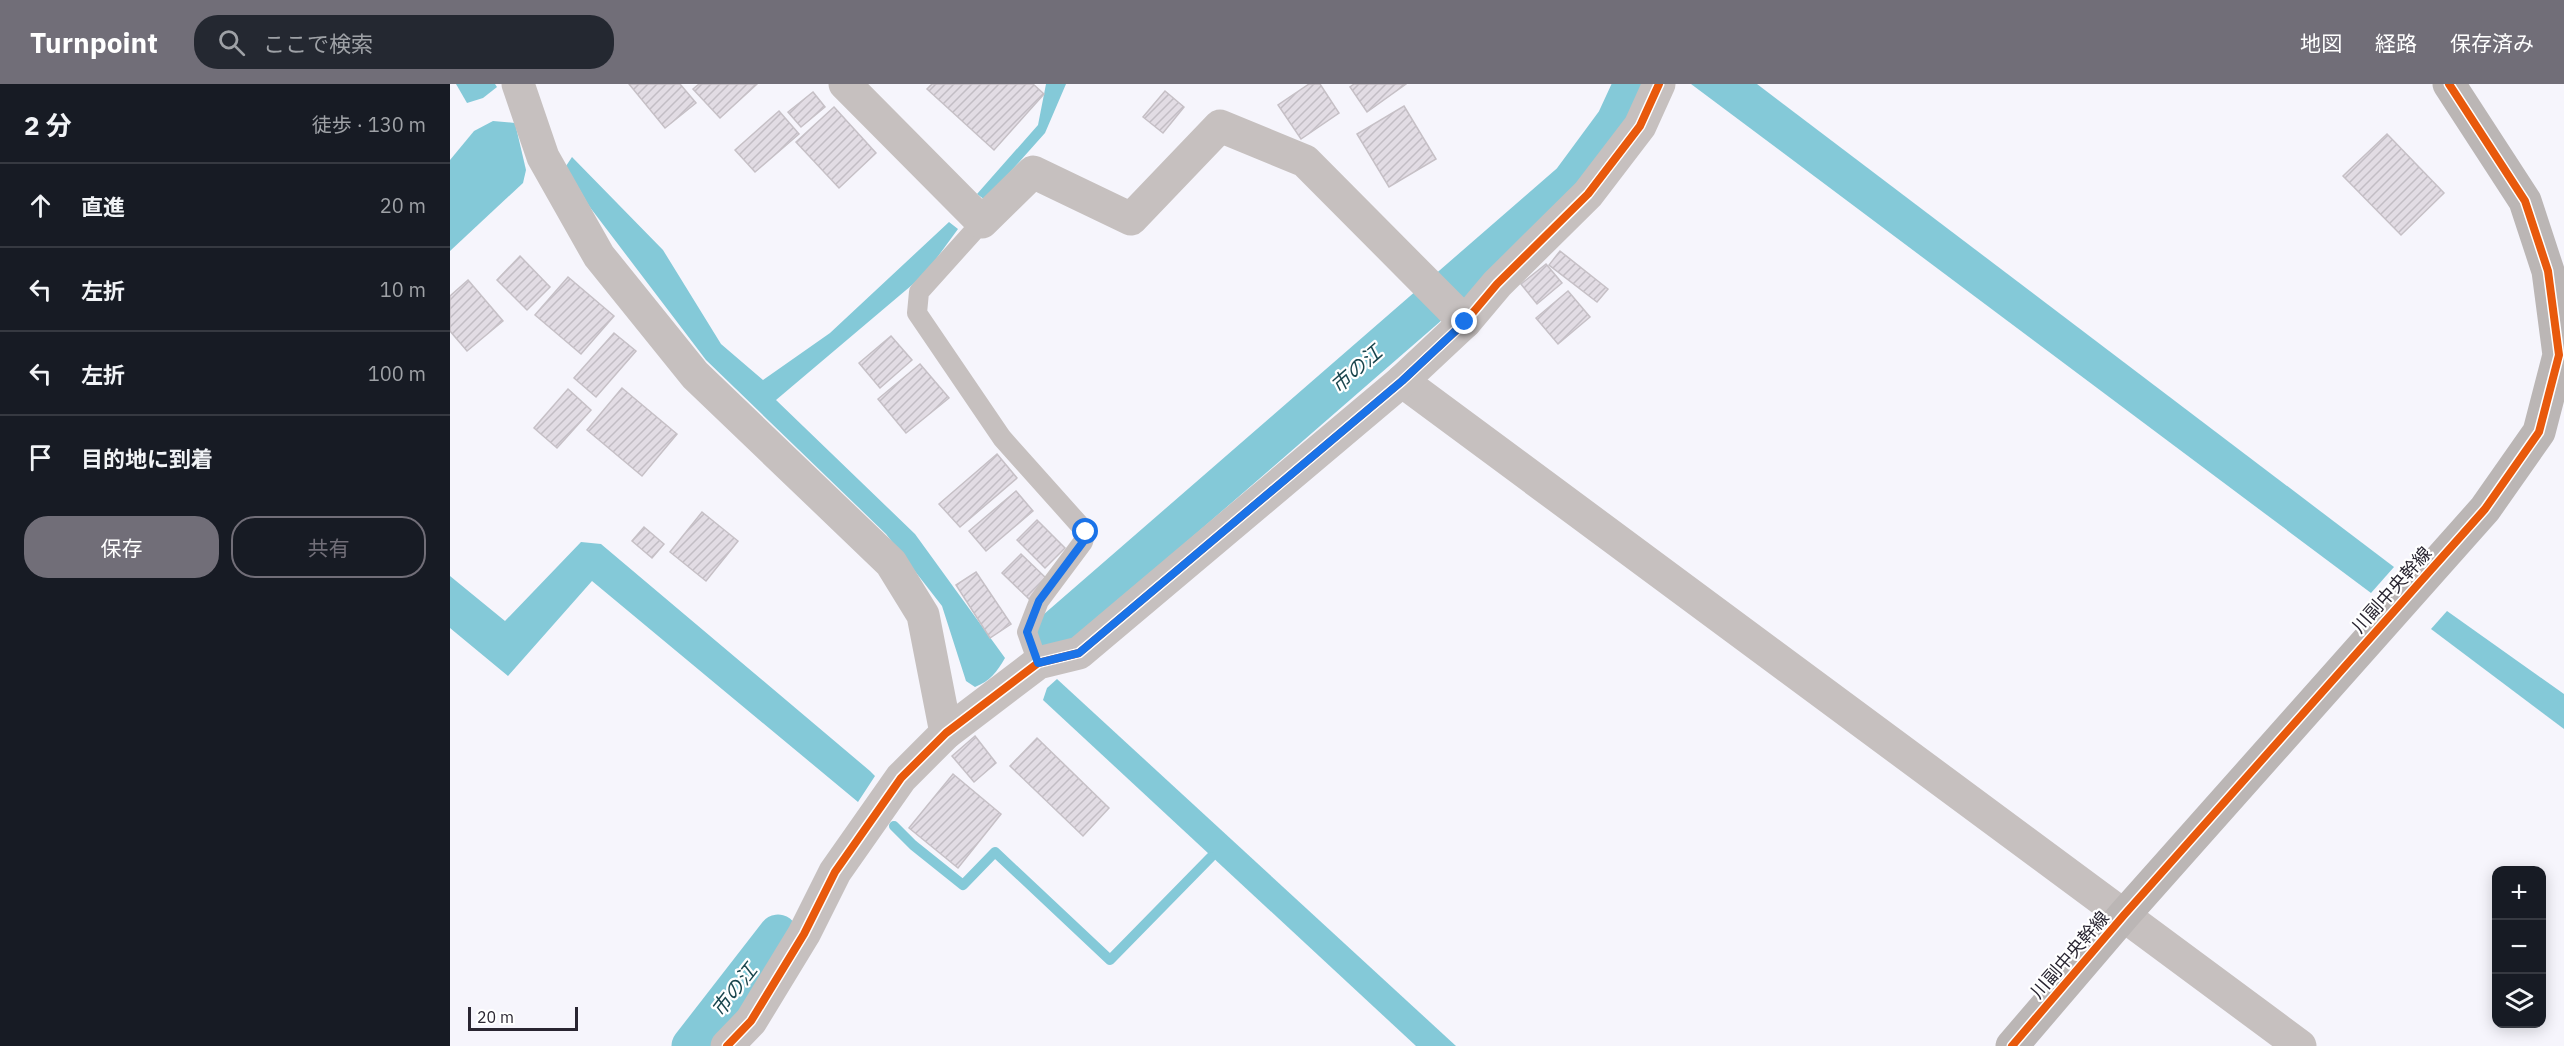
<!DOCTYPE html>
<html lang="ja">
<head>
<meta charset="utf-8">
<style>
	body { margin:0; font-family:"IBM Plex Sans","Noto Sans JP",sans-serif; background:#242831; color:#f1f3f6 }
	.controls { position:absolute; right:18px; bottom:18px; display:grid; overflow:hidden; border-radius:12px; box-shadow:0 3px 15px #0003 }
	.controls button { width:54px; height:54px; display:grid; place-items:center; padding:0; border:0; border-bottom:2px solid #363941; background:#171b24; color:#f1f3f6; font:30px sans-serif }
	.scale { position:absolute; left:18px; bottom:15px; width:110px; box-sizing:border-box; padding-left:6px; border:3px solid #292531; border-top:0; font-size:16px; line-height:21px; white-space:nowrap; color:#292531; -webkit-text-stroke:4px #fff; paint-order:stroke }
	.stop { position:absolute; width:18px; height:18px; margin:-14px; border:4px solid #1a73e8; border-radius:50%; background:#fff }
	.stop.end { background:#1a73e8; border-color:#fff; box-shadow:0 2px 6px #0008 }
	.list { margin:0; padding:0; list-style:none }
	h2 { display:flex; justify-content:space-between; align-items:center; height:78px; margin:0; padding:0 24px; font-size:26px }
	h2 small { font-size:20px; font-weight:400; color:#9ea1a6 }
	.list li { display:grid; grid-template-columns:39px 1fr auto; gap:18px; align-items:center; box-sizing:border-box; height:84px; padding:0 24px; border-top:2px solid #363941 }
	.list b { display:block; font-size:22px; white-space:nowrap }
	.list em { font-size:20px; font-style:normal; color:#9ea1a6 }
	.actions { display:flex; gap:12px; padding:18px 24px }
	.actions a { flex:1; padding:14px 0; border:2px solid #716e78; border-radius:24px; text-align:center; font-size:21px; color:#716e78 }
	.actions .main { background:#716e78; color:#fff }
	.icon { flex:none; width:33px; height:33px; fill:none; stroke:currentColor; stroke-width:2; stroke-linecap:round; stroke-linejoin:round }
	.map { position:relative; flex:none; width:2114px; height:962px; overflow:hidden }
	header { display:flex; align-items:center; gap:36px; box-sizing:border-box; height:84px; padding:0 30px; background:#716e78; color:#fff }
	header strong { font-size:28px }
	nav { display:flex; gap:33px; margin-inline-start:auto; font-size:21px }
	.search { width:420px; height:54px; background:#242831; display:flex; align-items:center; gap:15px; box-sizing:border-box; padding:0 21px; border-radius:24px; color:#9ea1a6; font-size:22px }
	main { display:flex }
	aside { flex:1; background:#171b24 }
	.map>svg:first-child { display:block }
	.water { fill:#84c9d8 }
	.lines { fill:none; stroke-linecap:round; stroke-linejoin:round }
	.stream { stroke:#84c9d8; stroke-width:10 }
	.canal { stroke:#84c9d8; stroke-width:39 }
	.building { fill:url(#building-hatch); stroke:#c6c0c6; stroke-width:1.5 }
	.lane { stroke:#c6c0bf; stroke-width:20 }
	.street { stroke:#c6c0bf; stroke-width:33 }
	.secondary { stroke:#bbb6b5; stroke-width:33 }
	.cycleway-casing { stroke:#fff; stroke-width:11 }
	.cycleway { stroke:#e8590c; stroke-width:8 }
	.route { stroke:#1a73e8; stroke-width:8 }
	.labels { text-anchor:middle; stroke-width:4.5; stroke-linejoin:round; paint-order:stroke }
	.street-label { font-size:18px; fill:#292531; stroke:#fff }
	.water-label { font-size:20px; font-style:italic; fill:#19454d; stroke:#fff }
</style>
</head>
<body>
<header>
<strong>Turnpoint</strong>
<div class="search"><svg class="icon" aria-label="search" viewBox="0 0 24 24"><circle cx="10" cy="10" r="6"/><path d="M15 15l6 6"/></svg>ここで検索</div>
<nav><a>地図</a><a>経路</a><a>保存済み</a></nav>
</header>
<main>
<aside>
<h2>2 分<small>徒歩 · 130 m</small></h2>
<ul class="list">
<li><svg class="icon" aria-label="ahead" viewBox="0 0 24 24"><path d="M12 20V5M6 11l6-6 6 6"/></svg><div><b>直進</b></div><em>20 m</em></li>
<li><svg class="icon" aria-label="left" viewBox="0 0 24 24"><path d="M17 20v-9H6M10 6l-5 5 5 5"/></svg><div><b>左折</b></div><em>10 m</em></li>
<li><svg class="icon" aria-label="left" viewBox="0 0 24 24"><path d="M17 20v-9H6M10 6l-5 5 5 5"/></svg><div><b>左折</b></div><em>100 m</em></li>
<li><svg class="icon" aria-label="arrive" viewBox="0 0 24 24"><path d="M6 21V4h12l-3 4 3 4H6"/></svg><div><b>目的地に到着</b></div></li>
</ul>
<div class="actions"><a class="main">保存</a><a>共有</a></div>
</aside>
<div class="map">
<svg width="2114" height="962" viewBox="0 0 2114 962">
	<defs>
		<pattern id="building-hatch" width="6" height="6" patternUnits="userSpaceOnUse" patternTransform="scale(1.5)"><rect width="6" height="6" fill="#e2dce4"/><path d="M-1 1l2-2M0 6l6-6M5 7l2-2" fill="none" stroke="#c2bdc4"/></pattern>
	</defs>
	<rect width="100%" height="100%" fill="#f6f5fc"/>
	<!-- water -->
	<g class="water">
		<polygon points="6,0 45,0 47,3 33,14 17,19"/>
		<polygon points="596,0 616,0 595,49 535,116 527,110 588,41"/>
		<polygon points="1241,0 1307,0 1944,483 1921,509"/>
		<polygon points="43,37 65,39 76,86 73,99 0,167 0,76 24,47"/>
		<path d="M122,73L213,166L271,260L313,296L380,249L499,138L508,145L475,190L326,316L465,450L555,574C547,588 540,597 525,603L516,597L492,522L436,450L256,276L139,122L116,82Z"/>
		<polygon points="131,458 151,460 420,687 425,692 408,718 142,497 58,592 0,544 0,492 55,537"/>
		<polygon points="1997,527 2114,610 2114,645 1981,545"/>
		<polygon points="607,595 1006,962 966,962 593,616 597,604"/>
	</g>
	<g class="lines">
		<!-- stream -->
		<polyline class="stream" points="444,742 463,761 513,801 545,768 660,876 761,773"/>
		<!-- canal -->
		<g class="canal">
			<polyline points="602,549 1121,98 1166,37 1183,0"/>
			<polyline points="241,962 328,850"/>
		</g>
	</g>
	<!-- building -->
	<g class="building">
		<polygon points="179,0 230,0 246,19 215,44"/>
		<polygon points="249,0 307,0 270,34 243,5"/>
		<polygon points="482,0 583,0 594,10 544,66 477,5"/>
		<polygon points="859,0 870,0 889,29 851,55 828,21"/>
		<polygon points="904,0 956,0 917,28 900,3"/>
		<polygon points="715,7 734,23 713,49 693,33"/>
		<polygon points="363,8 375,23 351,43 338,28"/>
		<polygon points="954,22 986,75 939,103 907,50"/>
		<polygon points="384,23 426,69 389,104 346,58"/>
		<polygon points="329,27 349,50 305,88 285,66"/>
		<polygon points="1937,50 1994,109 1951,151 1893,92"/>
		<polygon points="1110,167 1158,205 1147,218 1099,181"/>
		<polygon points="70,172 100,203 77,226 47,196"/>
		<polygon points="1096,180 1112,199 1087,220 1071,200"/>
		<polygon points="118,193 164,232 131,270 85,231"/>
		<polygon points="18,196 53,237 17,267 0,247 0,212"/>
		<polygon points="1118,207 1140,233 1108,260 1086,234"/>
		<polygon points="164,249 186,267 146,313 124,294"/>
		<polygon points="441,252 462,276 430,304 409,279"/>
		<polygon points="470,280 499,314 456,349 428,315"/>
		<polygon points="172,304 227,350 192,392 137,346"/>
		<polygon points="118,305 141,326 107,364 84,344"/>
		<polygon points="547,370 567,394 510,443 489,420"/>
		<polygon points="566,407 583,427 536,467 519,447"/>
		<polygon points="252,428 288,457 256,497 220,468"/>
		<polygon points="587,436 615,464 595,484 567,456"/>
		<polygon points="194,443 214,460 202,474 182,457"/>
		<polygon points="571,470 598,496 579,515 552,489"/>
		<polygon points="526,488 561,540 540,554 506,501"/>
		<polygon points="525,652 546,679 524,698 502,672"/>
		<polygon points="587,654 659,724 633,752 560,682"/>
		<polygon points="503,690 551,730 508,784 459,744"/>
	</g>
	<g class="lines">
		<!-- lane -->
		<polyline class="lane" points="532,138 469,208 467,229 552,354 636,448 633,458 589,517 577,548 588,579"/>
		<!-- street -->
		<g class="street">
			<polyline points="68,0 93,73 149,172 245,291 441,479 473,531 496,649"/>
			<polyline points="395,0 532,138 583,88 681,135 770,42 855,77 1015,238"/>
			<polyline points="952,297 1850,962"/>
			<polyline points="277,962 301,937 354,850 385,788 451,694 496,649 588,579 629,569 952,297 1015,238 1047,200 1138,110 1190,42 1209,0"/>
		</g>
		<!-- secondary -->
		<polyline class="secondary" points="1562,962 1674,831 2035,425 2089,348 2109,271 2098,187 2075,117 1999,0"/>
		<defs>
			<g id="cycleway">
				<polyline points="277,962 301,937 354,850 385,788 451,694 496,649 588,579 629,569 952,297 1015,238 1047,200 1138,110 1190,42 1209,0"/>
				<polyline points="1562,962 1674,831 2035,425 2089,348 2109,271 2098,187 2075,117 1999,0"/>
			</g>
		</defs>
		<!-- cycleway casing -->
		<use href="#cycleway" class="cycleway-casing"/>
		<!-- cycleway -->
		<use href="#cycleway" class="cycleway"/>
	</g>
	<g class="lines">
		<!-- route -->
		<polyline class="route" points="636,448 633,458 589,517 577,548 588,579 629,569 952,297 1015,238"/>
	</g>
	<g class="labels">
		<!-- street labels -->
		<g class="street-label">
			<text transform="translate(1942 506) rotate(-48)" y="6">川副中央幹線</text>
			<text transform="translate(1620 871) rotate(-49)" y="6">川副中央幹線</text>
		</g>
		<!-- water labels -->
		<g class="water-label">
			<text transform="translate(906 285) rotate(-41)" y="7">市の江</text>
			<text transform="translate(284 906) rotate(-52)" y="7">市の江</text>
		</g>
	</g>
</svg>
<div class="controls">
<button>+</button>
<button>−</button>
<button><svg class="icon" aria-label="layers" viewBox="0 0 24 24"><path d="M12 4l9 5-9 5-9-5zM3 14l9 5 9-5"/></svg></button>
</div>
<div class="scale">20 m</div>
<div class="stop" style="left:636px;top:448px"></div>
<div class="stop end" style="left:1015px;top:238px"></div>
</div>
</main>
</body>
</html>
